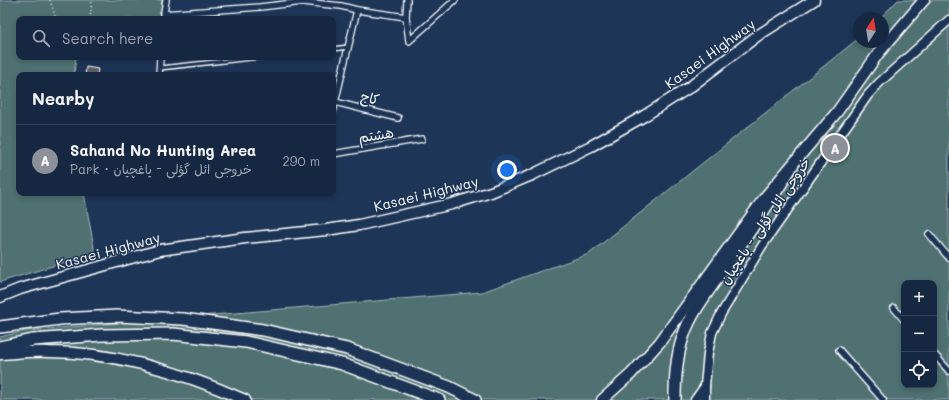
<!DOCTYPE html>
<html lang="en">
<head>
<meta charset="utf-8">
<style>
	body { margin:0; font-family:Mali,"Playpen Sans Arabic",sans-serif; background:#23344c; color:#f1f3f6 }
	.controls { position:absolute; right:12px; bottom:12px; display:grid; overflow:hidden; border-radius:8px; box-shadow:0 2px 6px #0003 }
	.controls button { width:36px; height:36px; display:grid; place-items:center; padding:0; border:0; border-bottom:1px solid #35445a; background:#162841; color:#f1f3f6; font:20px sans-serif }
	.compass { position:absolute; left:853px; top:12px; width:36px; height:36px; border-radius:50%; background:#162841; box-shadow:0 2px 6px #0003; rotate:12deg }
	.you { position:absolute; left:507px; top:170px; width:14px; height:14px; margin:-10px; border:3px solid #fff; border-radius:50%; background:#1a73e8; box-shadow:0 0 0 6px #1a73e833 }
	.badge { display:grid; place-items:center; width:26px; height:26px; border-radius:50%; background:#8c9099; color:#fff; font-size:13px; font-weight:700 }
	.pin { position:absolute; translate:-50% -50%; border:2px solid #fff; box-shadow:0 1px 4px #0006 }
	.list { margin:0; padding:0; list-style:none }
	h2 { display:flex; justify-content:space-between; align-items:center; height:52px; margin:0; padding:0 16px; font-size:17px }
	h2 small { font-size:13px; font-weight:400; color:#9ea6b1 }
	.list li { display:grid; grid-template-columns:26px 1fr auto; gap:12px; align-items:center; box-sizing:border-box; height:72px; padding:0 16px; border-top:1px solid #35445a }
	.list b { display:block; font-size:15px; white-space:nowrap }
	.list p { margin:0; font-size:13px; white-space:nowrap; color:#9ea6b1 }
	.list em { font-size:13px; font-style:normal; color:#9ea6b1 }
	.icon { flex:none; width:22px; height:22px; fill:none; stroke:currentColor; stroke-width:2; stroke-linecap:round; stroke-linejoin:round }
	.map { position:relative; flex:none; width:949px; height:400px; overflow:hidden }
	.search { position:absolute; background:#162841; box-shadow:0 2px 6px #0003; left:16px; top:16px; width:320px; height:44px; display:flex; align-items:center; gap:10px; box-sizing:border-box; padding:0 14px; border-radius:8px; color:#9ea6b1; font-size:15px }
	.panel { position:absolute; background:#162841; box-shadow:0 2px 6px #0003; left:16px; top:72px; width:320px; height:124px; border-radius:8px }
	.map>svg:first-child { display:block }
	.green { fill:#4f7171; stroke:#a7b8b8; fill-rule:evenodd }
	.building { fill:#5c6066; stroke:#fff; filter:url(#shadow) }
	.lines { fill:none; stroke-linecap:round; stroke-linejoin:round }
	.service-casing { stroke:#fff; stroke-width:6 }
	.minor-casing { stroke:#fff; stroke-width:8 }
	.secondary-casing { stroke:#fff; stroke-width:11 }
	.trunk-casing { stroke:#fff; stroke-width:13 }
	.motorway-casing { stroke:#fff; stroke-width:14 }
	.path { stroke:#fff; stroke-width:1.5; stroke-dasharray:1 3; stroke-linecap:butt }
	.service { stroke:#1d3557; stroke-width:3 }
	.minor { stroke:#1d3557; stroke-width:5.5 }
	.secondary { stroke:#1d3557; stroke-width:8 }
	.trunk { stroke:#1d3557; stroke-width:10 }
	.motorway { stroke:#1d3557; stroke-width:11 }
	.labels { text-anchor:middle; stroke-width:3; stroke-linejoin:round; paint-order:stroke }
	.street-label { font-size:14px; fill:#fff; stroke:#1d3557 }
</style>
</head>
<body>
<div class="map">
<svg width="949" height="400" viewBox="0 0 949 400">
	<defs>
		<filter id="shadow"><feDropShadow dx="1.5" dy="2.5" stdDeviation="2" flood-color="#0009"/></filter>
	</defs>
	<rect width="100%" height="100%" fill="#1d3557"/>
	<filter id="ink" filterUnits="userSpaceOnUse"><feTurbulence type="fractalNoise" baseFrequency=".025" numOctaves="2"/><feDisplacementMap in="SourceGraphic" scale="8" xChannelSelector="R" yChannelSelector="G"/><feConvolveMatrix kernelMatrix="1 2 1 2 8 2 1 2 1" color-interpolation-filters="sRGB"/></filter>
	<g filter="url(#ink)">
		<!-- green -->
		<g class="green">
			<polygon points="0,0 162,0 160,19 19,19 19,57 76,57 74,75 19,75 19,193 84,193 95,253 0,282"/>
			<path d="M898,0H949V400H0V337L25,331L482,292L589,254L859,38V42H883V18H880ZM904,283H934V385H904Z"/>
		</g>
		<!-- building -->
		<polygon class="building" points="86,67 98,69 97,75 85,75"/>
		<g class="lines">
			<defs>
				<g id="service">
					<polyline points="333,49 348,47"/>
					<polyline points="160,68 261,57"/>
				</g>
				<g id="minor">
					<polyline points="163,14 260,7 303,2 341,6 357,10"/>
					<polyline points="406,17 409,41 455,0"/>
					<polyline points="163,19 166,0"/>
					<polyline points="159,75 160,57"/>
					<polyline points="335,102 398,118"/>
					<polyline points="333,111 357,10 406,17 407,0"/>
					<polyline points="333,154 422,139"/>
					<polyline points="929,234 949,258"/>
					<polyline points="894,308 904,320"/>
					<polyline points="839,350 883,400"/>
					<polyline points="934,354 949,371"/>
				</g>
				<g id="secondary">
					<polyline points="695,400 705,386"/>
					<polyline points="705,400 705,386 708,353 712,333 721,314 762,246 868,95 879,83 949,20"/>
				</g>
				<g id="trunk">
					<polyline points="0,297 20,289 160,250 245,238 326,230 359,225 452,204 491,192 532,175 591,146 644,116 690,87 757,36 814,0"/>
					<path d="M0,354C16,353 33,351 49,352C117,352 184,373 245,400"/>
					<polyline points="602,400 631,374 660,342 765,197 837,112 878,54 924,0"/>
				</g>
				<g id="motorway">
					<polyline points="0,327 60,319 117,316 183,319 263,330 347,349 449,387 475,400"/>
					<polyline points="0,347 33,340 102,335 173,334 246,342 342,364 439,400"/>
					<path d="M675,400C675,378 676,358 683,337C691,312 710,289 725,267C748,234 771,201 792,166"/>
				</g>
			</defs>
			<!-- service casing -->
			<use href="#service" class="service-casing"/>
			<!-- minor casing -->
			<use href="#minor" class="minor-casing"/>
			<!-- secondary casing -->
			<use href="#secondary" class="secondary-casing"/>
			<!-- trunk casing -->
			<use href="#trunk" class="trunk-casing"/>
			<!-- motorway casing -->
			<use href="#motorway" class="motorway-casing"/>
			<!-- path -->
			<g class="path">
				<polyline points="50,0 56,19"/>
				<polyline points="90,19 92,0"/>
			</g>
			<!-- service -->
			<use href="#service" class="service"/>
			<!-- minor -->
			<use href="#minor" class="minor"/>
			<!-- secondary -->
			<use href="#secondary" class="secondary"/>
			<!-- trunk -->
			<use href="#trunk" class="trunk"/>
			<!-- motorway -->
			<use href="#motorway" class="motorway"/>
		</g>
	</g>
	<g class="labels">
		<!-- street labels -->
		<g class="street-label">
			<text transform="translate(710 54) rotate(-36)" y="5">Kasaei Highway</text>
			<text transform="translate(370 98) rotate(14)" y="5">کاج</text>
			<text transform="translate(376 135) rotate(-9)" y="5">هشتم</text>
			<text transform="translate(426 194) rotate(-14)" y="5">Kasaei Highway</text>
			<text transform="translate(765 221) rotate(-56)" y="5">خروجی ائل گؤلی - یاغچیان</text>
			<text transform="translate(108 251) rotate(-15)" y="5">Kasaei Highway</text>
		</g>
	</g>
</svg>
<div class="controls">
<button>+</button>
<button>−</button>
<button><svg class="icon" aria-label="locate" viewBox="0 0 24 24"><circle cx="12" cy="12" r="6"/><path d="M12 2v4M12 18v4M2 12h4M18 12h4"/></svg></button>
</div>
<svg class="compass" viewBox="-18 -18 36 36"><path d="M0-13l5 13h-10z" fill="#e53935"/><path d="M0 13l5-13h-10z" fill="#9ea6b1"/></svg>
<div class="you"></div>
<div class="pin badge" style="left:835px;top:148px">A</div>
<div class="search"><svg class="icon" aria-label="search" viewBox="0 0 24 24"><circle cx="10" cy="10" r="6"/><path d="M15 15l6 6"/></svg>Search here</div>
<section class="panel">
<h2>Nearby<small></small></h2>
<ul class="list">
<li><span class="badge">A</span><div><b>Sahand No Hunting Area</b><p>Park · خروجی ائل گؤلی - یاغچیان</p></div><em>290 m</em></li>
</ul>
</section>
</div>
</body>
</html>
